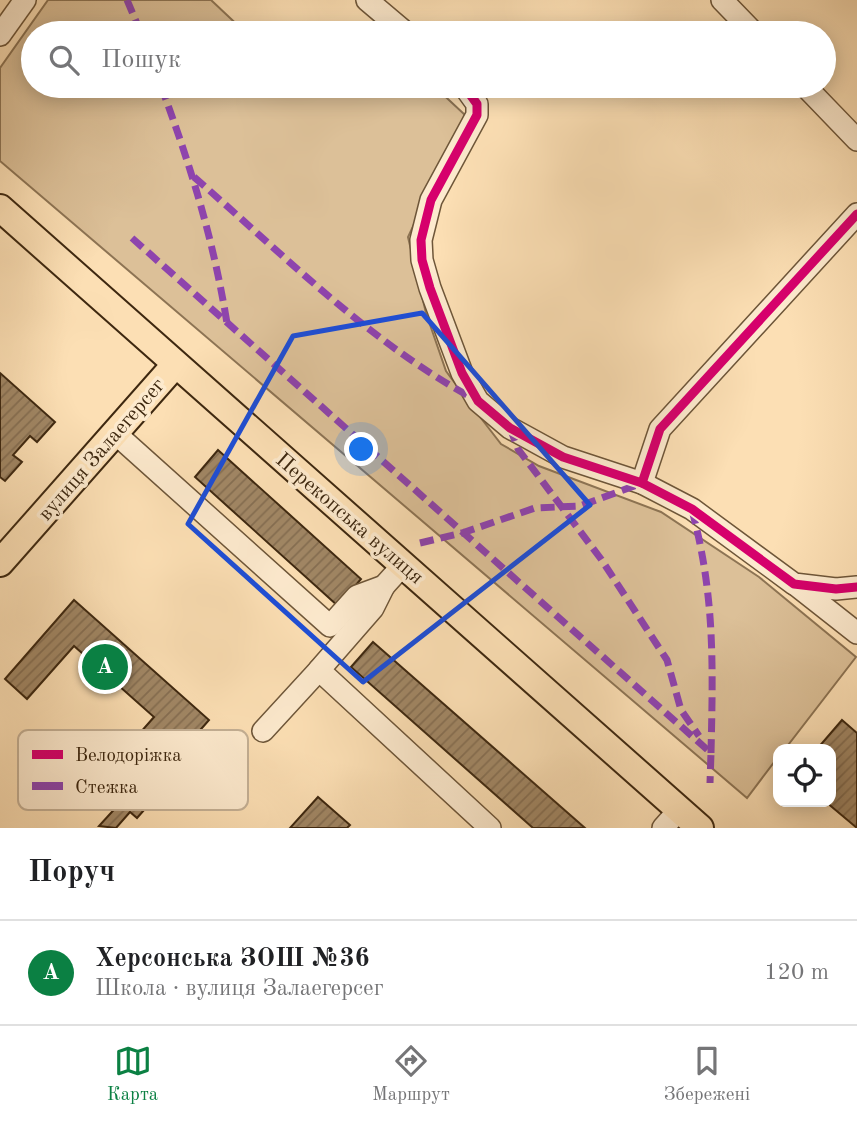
<!DOCTYPE html>
<html lang="uk">
<head>
<meta charset="utf-8">
<style>
	body { margin:0; font-family:"Old Standard TT",serif; background:#f6f6f6; color:#202124 }
	.controls { position:absolute; right:21px; bottom:21px; display:grid; overflow:hidden; border-radius:14px; box-shadow:0 4px 18px #0003 }
	.controls button { width:63px; height:63px; display:grid; place-items:center; padding:0; border:0; border-bottom:2px solid #e0e0e0; background:#fff; color:#202124; font:35px sans-serif }
	.you { position:absolute; left:362px; top:450px; width:24px; height:24px; margin:-18px; border:5px solid #fff; border-radius:50%; background:#1a73e8; box-shadow:0 0 0 10px #1a73e833 }
	.badge { display:grid; place-items:center; width:46px; height:46px; border-radius:50%; background:#0b8043; color:#fff; font-size:23px; font-weight:700 }
	.pin { position:absolute; translate:-50% -50%; border:4px solid #fff; box-shadow:0 2px 7px #0006 }
	.list { margin:0; padding:0; list-style:none }
	h2 { display:flex; justify-content:space-between; align-items:center; height:91px; margin:0; padding:0 28px; font-size:30px }
	h2 small { font-size:23px; font-weight:400; color:#757577 }
	.list li { display:grid; grid-template-columns:46px 1fr auto; gap:21px; align-items:center; box-sizing:border-box; height:105px; padding:0 28px; border-top:2px solid #e0e0e0 }
	.list b { display:block; font-size:26px; white-space:nowrap }
	.list p { margin:0; font-size:23px; white-space:nowrap; color:#757577 }
	.list em { font-size:23px; font-style:normal; color:#757577 }
	.icon { flex:none; width:38px; height:38px; fill:none; stroke:currentColor; stroke-width:2; stroke-linecap:round; stroke-linejoin:round }
	.map { position:relative; flex:none; width:857px; height:828px; overflow:hidden }
	.search { position:absolute; background:#fff; box-shadow:0 4px 18px #0003; left:21px; right:21px; top:21px; height:77px; display:flex; align-items:center; gap:18px; box-sizing:border-box; padding:0 24px; border-radius:38px; color:#757577; font-size:26px }
	.sheet { height:196px; background:#fff }
	nav { display:flex; justify-content:space-around; align-items:center; box-sizing:border-box; height:98px; border-top:2px solid #e0e0e0; background:#fff; font-size:19px; color:#757577 }
	nav a { display:grid; justify-items:center; gap:4px }
	nav .on { color:#0b8043 }
	.map>svg:first-child { display:block }
	.green { fill:#dcc098; stroke:#8d7454; stroke-width:2 }
	.building { fill:url(#building-hatch); stroke:#3e2810; stroke-width:2 }
	.lines { fill:none; stroke-linecap:round; stroke-linejoin:round }
	.minor-casing { stroke:#6e5639; stroke-width:24 }
	.major-casing { stroke:#3e2810; stroke-width:30 }
	.minor { stroke:#fdeace; stroke-width:21 }
	.major { stroke:#fcdfb4; stroke-width:26 }
	.quiet { stroke:#8e44ad; stroke-width:7; stroke-dasharray:14 7; stroke-linecap:butt }
	.cycleway-casing { stroke:#fdeace; stroke-width:13 }
	.cycleway { stroke:#d6006c; stroke-width:9 }
	.marked { fill:none; stroke:#1d4ed8; stroke-width:5; stroke-linejoin:round }
	.labels { text-anchor:middle; stroke-width:7; stroke-linejoin:round; paint-order:stroke }
	.street-label { font-size:21px; fill:#3e2810; stroke:#fdeace }
	.key { fill:#fdeace; stroke:#c4b095; stroke-width:2 }
	.key-label { font-size:19px; fill:#3e2810 }
</style>
</head>
<body>
<div class="map">
<svg width="857" height="828" viewBox="0 0 857 828">
	<defs>
		<pattern id="building-hatch" width="6" height="6" patternUnits="userSpaceOnUse" patternTransform="scale(1.75)"><rect width="6" height="6" fill="#a18765"/><path d="M-1 1l2-2M0 6l6-6M5 7l2-2" fill="none" stroke="#856e52"/></pattern>
	</defs>
	<rect width="100%" height="100%" fill="#fcdfb4"/>
	<filter id="stains"><feTurbulence type="fractalNoise" baseFrequency=".00286" numOctaves="4"/><feColorMatrix values="0 0 0 0 .2 0 0 0 0 .09 0 0 0 0 .02 0 0 0 .5 -.17"/></filter>
	<radialGradient id="worn" r=".72"><stop offset=".6" stop-color="#630" stop-opacity="0"/><stop offset="1" stop-color="#630" stop-opacity=".3"/></radialGradient>
	<!-- green -->
	<polygon class="green" points="48,0 211,0 246,33 33,33 33,86 302,86 305,88 308,86 434,86 465,115 408,237 426,313 446,371 477,413 501,444 539,466 661,512 759,577 856,657 785,749 778,749 778,757 747,798 0,161 0,68"/>
	<!-- building -->
	<g class="building">
		<polygon points="0,373 55,422 37,442 30,436 13,455 22,462 5,481 0,477"/>
		<polygon points="218,450 361,579 338,606 195,477"/>
		<polygon points="74,600 209,720 180,753 188,760 137,818 130,812 116,828 99,826 120,803 97,782 154,717 74,646 27,699 5,679"/>
		<polygon points="373,642 585,828 533,828 351,667"/>
		<polygon points="842,720 857,733 857,828 826,802 831,802 831,749 817,749"/>
		<polygon points="318,797 350,825 347,828 290,828"/>
	</g>
	<g class="lines">
		<defs>
			<g id="minor">
				<polyline points="367,0 406,33"/>
				<polyline points="722,0 754,33"/>
				<polyline points="0,35 25,0"/>
				<polyline points="464,86 477,104 477,115 431,200 421,240 422,260 430,288 462,373 478,401 510,428 563,457 642,483 692,509 794,584 836,589 857,587"/>
				<polyline points="805,86 857,140"/>
				<polyline points="116,434 330,626 357,596 384,586 403,565"/>
				<polyline points="642,483 660,429 857,214"/>
				<polyline points="796,585 857,633"/>
				<polyline points="384,586 373,608 319,670 490,828"/>
				<polyline points="263,731 319,670"/>
				<polyline points="663,828 679,810"/>
			</g>
			<g id="major">
				<polyline points="0,208 700,828"/>
				<polyline points="0,563 174,366"/>
			</g>
		</defs>
		<!-- minor casing -->
		<use href="#minor" class="minor-casing"/>
		<!-- major casing -->
		<use href="#major" class="major-casing"/>
		<!-- minor -->
		<use href="#minor" class="minor"/>
		<!-- major -->
		<use href="#major" class="major"/>
		<!-- quiet -->
		<g class="quiet">
			<polyline points="127,0 141,33"/>
			<path d="M161,86C191,167 213,238 227,323"/>
			<path d="M194,177C284,255 371,344 476,400"/>
			<polyline points="132,238 711,753 710,783"/>
			<polyline points="510,428 518,449 601,559 667,660 681,710 699,736"/>
			<path d="M692,510C715,596 713,665 711,753"/>
			<polyline points="420,543 462,533 535,508 580,506 642,483"/>
		</g>
		<defs>
			<g id="cycleway">
				<polyline points="464,86 477,104 477,115 431,200 421,240 422,260 430,288 462,373 478,401 510,428 563,457 642,483 692,509 794,584 836,589 857,587"/>
				<polyline points="642,483 660,429 857,214"/>
			</g>
		</defs>
		<!-- cycleway casing -->
		<use href="#cycleway" class="cycleway-casing"/>
		<!-- cycleway -->
		<use href="#cycleway" class="cycleway"/>
	</g>
	<!-- marked area -->
	<path class="marked" d="M422,313L590,505L363,682L188,524L293,336Z"/>
	<g class="labels">
		<!-- street labels -->
		<g class="street-label">
			<text transform="translate(101 449) rotate(-49)" y="7">вулиця Залаегерсег</text>
			<text transform="translate(350 518) rotate(41)" y="7">Перекопська вулиця</text>
		</g>
	</g>
	<!-- legend -->
	<rect x="18" y="730" width="230" height="80" rx="10" class="key"/>
	<rect x="32" y="750" width="31" height="9" fill="#d6006c"/>
	<rect x="32" y="782" width="31" height="8" fill="#8e44ad"/>
	<g class="key-label">
		<text x="75" y="761">Велодоріжка</text>
		<text x="75" y="793">Стежка</text>
	</g>
	<rect width="100%" height="100%" filter="url(#stains)"/>
	<rect width="100%" height="100%" fill="url(#worn)"/>
</svg>
<div class="controls">
<button><svg class="icon" aria-label="locate" viewBox="0 0 24 24"><circle cx="12" cy="12" r="6"/><path d="M12 2v4M12 18v4M2 12h4M18 12h4"/></svg></button>
</div>
<div class="you"></div>
<div class="pin badge" style="left:105px;top:667px">A</div>
<div class="search"><svg class="icon" aria-label="search" viewBox="0 0 24 24"><circle cx="10" cy="10" r="6"/><path d="M15 15l6 6"/></svg>Пошук</div>
</div>
<section class="sheet">
<h2>Поруч<small></small></h2>
<ul class="list">
<li><span class="badge">A</span><div><b>Херсонська ЗОШ №36</b><p>Школа · вулиця Залаегерсег</p></div><em>120 m</em></li>
</ul>
</section>
<nav>
<a class="on"><svg class="icon" aria-label="map" viewBox="0 0 24 24"><path d="M3 6l6-2 6 2 6-2v14l-6 2-6-2-6 2zM9 4v14M15 6v14"/></svg>Карта</a>
<a><svg class="icon" aria-label="directions" viewBox="0 0 24 24"><path d="M12 3l9 9-9 9-9-9zM9 14v-3h6M13 9l2 2-2 2"/></svg>Маршрут</a>
<a><svg class="icon" aria-label="saved" viewBox="0 0 24 24"><path d="M7 4h10v16l-5-4-5 4z"/></svg>Збережені</a>
</nav>
</body>
</html>
